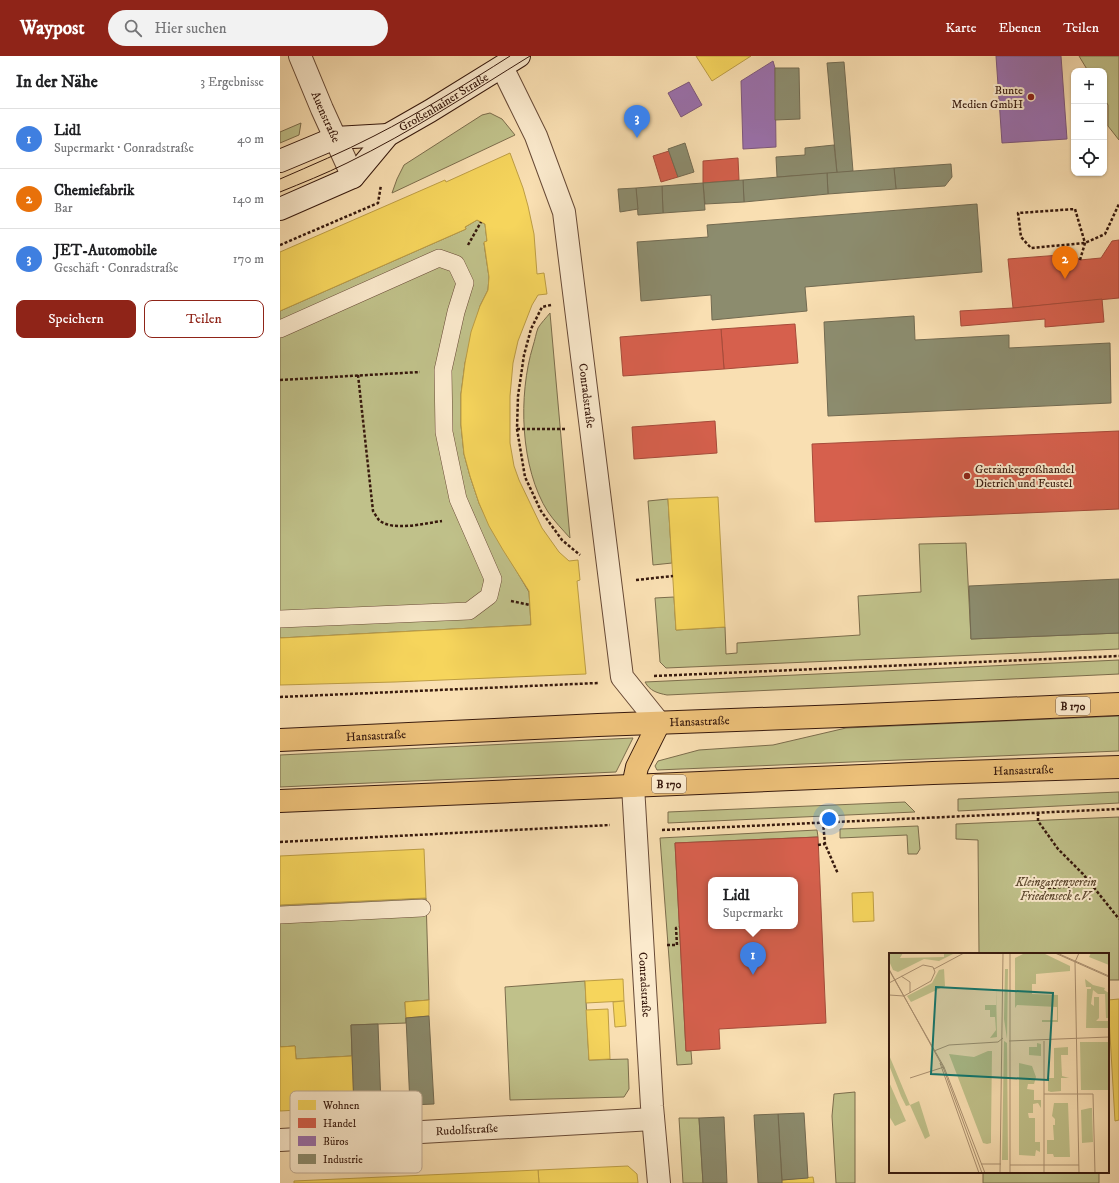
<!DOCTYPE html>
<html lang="de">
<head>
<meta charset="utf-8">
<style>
	body { margin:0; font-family:"IM FELL DW Pica",serif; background:#f2f2f2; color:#202124 }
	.controls { position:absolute; right:12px; top:12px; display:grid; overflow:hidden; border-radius:8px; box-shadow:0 1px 3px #0004 }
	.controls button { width:36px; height:36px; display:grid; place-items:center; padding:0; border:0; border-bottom:1px solid #e0e0e0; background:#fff; color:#202124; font:20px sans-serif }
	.you { position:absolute; left:549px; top:763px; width:14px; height:14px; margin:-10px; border:3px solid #fff; border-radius:50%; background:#1a73e8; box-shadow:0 0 0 6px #1a73e833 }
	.badge { display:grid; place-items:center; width:26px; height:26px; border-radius:50%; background:#8f2418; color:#fff; font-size:13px; font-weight:700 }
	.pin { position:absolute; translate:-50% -33px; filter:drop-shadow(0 1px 2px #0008) }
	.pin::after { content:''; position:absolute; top:21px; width:14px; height:12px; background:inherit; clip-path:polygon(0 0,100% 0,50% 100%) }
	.popup { position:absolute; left:428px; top:821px; width:90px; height:52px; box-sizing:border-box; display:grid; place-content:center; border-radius:8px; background:#fff; filter:drop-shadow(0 1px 3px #0005); font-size:13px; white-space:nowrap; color:#757577 }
	.popup b { font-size:15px; color:#202124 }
	.popup::after { content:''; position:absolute; left:50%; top:100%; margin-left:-8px; border:8px solid transparent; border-top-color:#fff }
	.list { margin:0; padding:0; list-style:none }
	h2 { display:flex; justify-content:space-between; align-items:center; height:52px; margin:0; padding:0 16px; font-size:17px }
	h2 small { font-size:13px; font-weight:400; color:#757577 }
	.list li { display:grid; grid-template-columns:26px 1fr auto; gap:12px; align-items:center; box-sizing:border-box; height:60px; padding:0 16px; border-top:1px solid #e0e0e0 }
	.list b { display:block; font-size:15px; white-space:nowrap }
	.list p { margin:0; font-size:13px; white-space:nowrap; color:#757577 }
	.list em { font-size:13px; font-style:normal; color:#757577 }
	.actions { display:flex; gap:8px; padding:12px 16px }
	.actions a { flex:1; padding:9px 0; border:1px solid #8f2418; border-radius:8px; text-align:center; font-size:14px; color:#8f2418 }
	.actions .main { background:#8f2418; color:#fff }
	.icon { flex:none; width:22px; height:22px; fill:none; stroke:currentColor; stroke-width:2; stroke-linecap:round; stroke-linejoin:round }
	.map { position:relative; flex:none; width:839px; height:1127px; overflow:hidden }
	header { display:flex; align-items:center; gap:24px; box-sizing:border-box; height:56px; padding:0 20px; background:#8f2418; color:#fff }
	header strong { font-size:19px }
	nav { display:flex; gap:22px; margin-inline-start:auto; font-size:14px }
	.search { width:280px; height:36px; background:#f2f2f2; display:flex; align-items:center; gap:10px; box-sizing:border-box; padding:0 14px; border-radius:22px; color:#757577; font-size:15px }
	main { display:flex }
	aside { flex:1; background:#fff }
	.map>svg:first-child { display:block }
	.green { fill:#c0c18a; stroke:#7c6d4c }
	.homes { fill:#f6d55c; stroke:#bd9d44 }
	.shops { fill:#d6604d; stroke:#a64b3a; fill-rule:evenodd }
	.offices { fill:#9970ab; stroke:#7c567c }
	.industry { fill:#8c8c6e; stroke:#726a51 }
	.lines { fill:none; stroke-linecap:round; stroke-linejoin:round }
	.lane-casing { stroke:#684a36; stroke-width:18 }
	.street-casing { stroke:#684a36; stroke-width:24 }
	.secondary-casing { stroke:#37190d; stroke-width:24 }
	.primary-casing { stroke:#37190d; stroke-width:24 }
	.path { stroke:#37190d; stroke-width:2.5; stroke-dasharray:3 2; stroke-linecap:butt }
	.lane { stroke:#fbeacd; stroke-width:17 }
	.street { stroke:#fbeacd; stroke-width:22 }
	.secondary { stroke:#fbeacd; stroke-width:22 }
	.primary { stroke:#ecc079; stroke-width:22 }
	.tram { stroke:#37190d; stroke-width:1 }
	.poi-dot { fill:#8f2418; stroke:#fbeacd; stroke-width:1.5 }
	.labels { text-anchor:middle; stroke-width:4; stroke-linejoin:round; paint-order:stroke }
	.shield { fill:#fbeacd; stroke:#725847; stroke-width:1 }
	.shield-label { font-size:11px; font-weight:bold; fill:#37190d }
	.poi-label { font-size:12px; fill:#37190d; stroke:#fbeacd; text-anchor:end }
	.street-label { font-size:12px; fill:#37190d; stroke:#fbeacd }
	.park-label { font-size:12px; font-style:italic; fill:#604b32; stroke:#fbeacd }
	.inset-road { fill:none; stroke:#ab9070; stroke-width:1 }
	.view { fill:#0f766e; fill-opacity:0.15; stroke:#0f766e; stroke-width:2 }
	.inset-edge { fill:none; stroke:#37190d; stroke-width:2 }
	.key { fill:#fbeacd; stroke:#c0ab93; stroke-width:1 }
	.key-label { font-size:11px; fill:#37190d }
</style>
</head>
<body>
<header>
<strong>Waypost</strong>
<div class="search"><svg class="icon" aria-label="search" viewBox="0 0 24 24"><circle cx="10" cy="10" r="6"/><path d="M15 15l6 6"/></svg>Hier suchen</div>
<nav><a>Karte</a><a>Ebenen</a><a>Teilen</a></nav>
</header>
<main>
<aside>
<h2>In der Nähe<small>3 Ergebnisse</small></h2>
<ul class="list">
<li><span class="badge" style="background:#3f7fe0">1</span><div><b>Lidl</b><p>Supermarkt · Conradstraße</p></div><em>40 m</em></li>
<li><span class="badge" style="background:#e8710a">2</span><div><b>Chemiefabrik</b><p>Bar</p></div><em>140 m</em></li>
<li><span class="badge" style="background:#3f7fe0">3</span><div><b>JET-Automobile</b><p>Geschäft · Conradstraße</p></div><em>170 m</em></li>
</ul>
<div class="actions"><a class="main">Speichern</a><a>Teilen</a></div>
</aside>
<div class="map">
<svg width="839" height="1127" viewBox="0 0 839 1127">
	<rect width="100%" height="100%" fill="#f9dfb2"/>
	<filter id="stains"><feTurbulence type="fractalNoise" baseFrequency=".005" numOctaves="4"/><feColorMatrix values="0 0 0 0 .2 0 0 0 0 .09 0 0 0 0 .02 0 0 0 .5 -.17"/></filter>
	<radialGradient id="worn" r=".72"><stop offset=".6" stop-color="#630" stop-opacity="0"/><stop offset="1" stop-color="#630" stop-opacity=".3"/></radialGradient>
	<!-- green -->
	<g class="green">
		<polygon points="799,0 839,0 839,84 828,70 828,49 824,42 824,15 808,15"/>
		<polygon points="210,57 222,63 235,79 112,137 117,123 124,109 202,59"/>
		<polygon points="21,67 19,79 0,87 0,76"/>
		<polygon points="197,164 205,168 207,185 204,187 209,221 208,234 200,250 185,307 181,338 181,369 184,398 190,420 199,447 211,472 249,536 251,569 0,582 0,255 186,173 185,171"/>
		<path d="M270,257L290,482C283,474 274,465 268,456C240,412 238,339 253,290C255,284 256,277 258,272C261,267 266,262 270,257Z"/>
		<polygon points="388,443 392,507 373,509 368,445"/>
		<polygon points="686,487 691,583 839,577 839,593 386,612 380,606 375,542 394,541 396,574 445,571 446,598 457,597 457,587 580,579 578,540 641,536 639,488"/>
		<path d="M839,604V618L387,639C377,637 370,635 365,626Z"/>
		<polygon points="839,660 839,695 377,714 375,710 378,705 419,694 493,689 566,672"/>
		<polygon points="353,682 336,716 0,731 0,699"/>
		<polygon points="839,736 839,747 678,755 678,743"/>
		<polygon points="625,746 635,756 388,767 388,756"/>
		<polygon points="839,761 839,924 828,924 828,898 699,898 698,784 676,783 676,768"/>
		<polygon points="638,770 640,793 637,798 628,798 627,779 560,782 560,773"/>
		<polygon points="537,774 538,781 395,787 406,995 411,995 412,1008 397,1009 380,782"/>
		<polygon points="146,842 149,944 125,946 126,967 71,969 72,1000 16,1003 15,990 0,991 0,849"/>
		<polygon points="305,925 309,1004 348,1003 349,1033 344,1041 230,1044 225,931"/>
		<polygon points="575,1036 575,1127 556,1127 552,1060 554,1038"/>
		<polygon points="399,1062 419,1062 423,1127 403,1127"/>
		<rect x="703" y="1116" width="116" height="11"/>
	</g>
	<!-- homes -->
	<g class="homes">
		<polygon points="416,0 471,0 432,25"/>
		<polygon points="230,97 243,132 248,150 254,178 257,218 264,217 267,238 258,239 252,249 238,285 233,307 230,340 230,387 234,410 239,424 262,472 279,496 289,505 298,504 300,524 297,525 306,618 115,626 0,629 0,582 251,569 249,535 223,494 209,470 199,447 190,420 184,398 181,369 181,338 185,307 191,276 200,250 208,234 209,221 204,186 207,185 205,168 197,164 185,171 186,173 0,255 0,196 165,124 166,126"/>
		<polygon points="438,441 445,571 396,574 388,443"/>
		<polygon points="144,793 146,842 0,849 0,800"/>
		<polygon points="593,836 594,865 573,866 572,837"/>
		<polygon points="343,923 344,945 306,947 305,925"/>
		<polygon points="839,943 839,1064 835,1065 828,944"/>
		<polygon points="149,944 149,960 126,962 125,946"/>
		<polygon points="344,945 346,970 335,971 333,946"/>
		<polygon points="328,953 330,1003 309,1004 306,954"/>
		<polygon points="15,990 16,1003 72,1000 74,1051 0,1055 0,991"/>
		<polygon points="348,1110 357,1118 358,1127 259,1127 258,1114"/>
		<polygon points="258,1114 259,1127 14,1127 14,1125"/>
		<polygon points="533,1121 534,1127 502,1127 502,1124"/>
	</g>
	<!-- shops -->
	<g class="shops">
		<polygon points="389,95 398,121 381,126 373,100"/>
		<polygon points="458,102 459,124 423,127 423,105"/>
		<polygon points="839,184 839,242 733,252 728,203 793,198 800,204 821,202 832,185"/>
		<polygon points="822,243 824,266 765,271 765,263 681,270 680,255 733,252"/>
		<polygon points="515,268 518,307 444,313 441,273"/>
		<polygon points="441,273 444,313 343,320 340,281"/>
		<polygon points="435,365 437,397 354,403 352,371"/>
		<polygon points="839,375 839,453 535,466 532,388"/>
		<path d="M538,781L546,967L439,973L440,993L406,995L395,787ZM431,824H515V870H431Z"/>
	</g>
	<!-- offices -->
	<g class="offices">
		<polygon points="716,0 781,0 787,83 722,87"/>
		<polygon points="493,5 495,12 496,91 463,93 461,25"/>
		<polygon points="409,26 422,49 401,61 388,37"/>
	</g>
	<!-- industry -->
	<g class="industry">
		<polygon points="564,6 573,115 557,117 547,7"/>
		<polygon points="495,12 519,12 520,63 495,64"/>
		<polygon points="405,87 414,116 398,121 388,93"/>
		<polygon points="554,89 557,117 497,121 496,101 525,99 525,92"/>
		<polygon points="671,108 672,121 665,130 616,133 614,112"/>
		<polygon points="614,112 616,133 548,138 547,117"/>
		<polygon points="547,117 548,138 464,146 463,124"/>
		<polygon points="463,124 464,146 425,148 423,127"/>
		<polygon points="423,127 425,154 383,157 382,130"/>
		<polygon points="382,130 383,157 358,159 356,132"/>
		<polygon points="356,132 358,153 340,156 338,133"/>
		<polygon points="697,148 702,216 525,231 527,255 432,264 431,239 361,245 357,186 428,181 427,169"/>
		<polygon points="634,260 635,284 729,279 729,292 830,287 831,347 548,360 544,266"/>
		<polygon points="839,523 839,577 691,583 689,530"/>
		<polygon points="149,960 154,1048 130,1049 126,962"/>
		<polygon points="98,968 101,1050 74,1051 71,969"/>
		<polygon points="524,1057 528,1122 502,1124 498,1058"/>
		<polygon points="498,1058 502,1127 478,1127 474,1059"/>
		<polygon points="444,1061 447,1127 423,1127 419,1062"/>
	</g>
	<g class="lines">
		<defs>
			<g id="lane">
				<polyline points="0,273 159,202 176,208 185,227 176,256 163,314 164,376 178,443 213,523 209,540 189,555 0,563"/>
				<polyline points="0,859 142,852"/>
			</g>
			<g id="street">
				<path id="s1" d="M20,0L42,53L73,121"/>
				<path id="s2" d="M222,11L256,80L284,156L342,621L379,667"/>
				<path id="s3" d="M353,730L372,1050L379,1127"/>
				<path id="s4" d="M0,1084L373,1063"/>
			</g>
			<g id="secondary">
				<polyline points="0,105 55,82 108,79"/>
				<path id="s5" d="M0,153L73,121L108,79L150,55L239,0"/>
			</g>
			<g id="primary">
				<path id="s6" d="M0,684L318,669L562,660L839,648"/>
				<polyline points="353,730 357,711 379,667"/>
				<path id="s7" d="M0,745L653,717L839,711"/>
			</g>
		</defs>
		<!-- lane casing -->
		<use href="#lane" class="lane-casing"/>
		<!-- street casing -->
		<use href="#street" class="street-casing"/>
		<!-- secondary casing -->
		<use href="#secondary" class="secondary-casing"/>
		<!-- primary casing -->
		<use href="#primary" class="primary-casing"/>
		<!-- path -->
		<g class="path">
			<polyline points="0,189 98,147 101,129"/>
			<polyline points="188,189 201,166"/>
			<polyline points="800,204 805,187 795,153 738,157 741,181 751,192 805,187 825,178 839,148"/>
			<polyline points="271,249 262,251 251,273 244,299 238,340 237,373 245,421 261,455 282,484 300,499"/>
			<path d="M78,319L93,455C95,458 97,462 99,464C112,476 146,467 162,465"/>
			<polyline points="0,324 140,316"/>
			<polyline points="237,373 285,373"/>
			<polyline points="356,524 393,520"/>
			<polyline points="231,545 250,549"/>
			<polyline points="374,620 839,600"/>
			<polyline points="0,641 318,627"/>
			<polyline points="758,757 758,765 778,793 803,818 839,863"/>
			<polyline points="543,766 545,788 558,818"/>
			<polyline points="382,774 839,753"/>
			<polyline points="0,786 330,769"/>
			<polyline points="538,789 545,788"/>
			<polyline points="768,832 812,829"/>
			<polyline points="387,889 397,889 396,872 399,871"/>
		</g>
		<!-- lane -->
		<use href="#lane" class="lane"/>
		<!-- street -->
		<use href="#street" class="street"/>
		<!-- secondary -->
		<use href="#secondary" class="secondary"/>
		<!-- primary -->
		<use href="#primary" class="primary"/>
		<!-- tram -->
		<g class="tram">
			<path d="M0,123C32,109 63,96 94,80C141,56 186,28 230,0"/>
			<path d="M0,136C22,127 45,118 67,107C131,76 190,37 250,0"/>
		</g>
	</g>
	<!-- markers -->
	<g class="poi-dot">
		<circle cx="751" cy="41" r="4"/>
		<circle cx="687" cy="420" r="4"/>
	</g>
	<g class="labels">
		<!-- shield labels -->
		<g class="shield">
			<rect x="776" y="641" width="34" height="18" rx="3"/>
			<rect x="372" y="719" width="34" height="18" rx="3"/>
		</g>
		<g class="shield-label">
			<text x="793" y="654">B 170</text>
			<text x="389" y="732">B 170</text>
		</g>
		<!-- poi labels -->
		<g class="poi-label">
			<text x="743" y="38">Bunte<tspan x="743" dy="14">Medien GmbH</tspan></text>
			<text x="695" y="417" text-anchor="start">Getränkegroßhandel<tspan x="695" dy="14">Dietrich und Feustel</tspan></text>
		</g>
		<!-- street labels -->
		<g class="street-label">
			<text dy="4" stroke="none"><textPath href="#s5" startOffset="199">Großenhainer Straße</textPath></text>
			<text dy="4" stroke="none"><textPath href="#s1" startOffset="66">Auenstraße</textPath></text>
			<text dy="4" stroke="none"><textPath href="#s2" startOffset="343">Conradstraße</textPath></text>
			<text dy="4" stroke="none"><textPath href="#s6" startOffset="420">Hansastraße</textPath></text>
			<text dy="4" stroke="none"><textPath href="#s6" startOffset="96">Hansastraße</textPath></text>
			<text dy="4" stroke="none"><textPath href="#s7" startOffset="744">Hansastraße</textPath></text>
			<text dy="4" stroke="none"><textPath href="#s3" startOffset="199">Conradstraße</textPath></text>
			<text dy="4" stroke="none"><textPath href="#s4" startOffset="187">Rudolfstraße</textPath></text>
		</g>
		<!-- park labels -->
		<g class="park-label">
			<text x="776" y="830">Kleingartenverein<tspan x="776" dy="14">Friedenseck e.V.</tspan></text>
		</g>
	</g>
	<!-- overview -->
	<g transform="translate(609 897)">
		<rect width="220" height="220" fill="#f9dfb2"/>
		<path d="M0,0H14L11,5L55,4V0H66L50,8L35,6L9,19L4,17L0,8ZM136,0H154L181,13V18L147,21V31H143V41L169,42V69H153V67H168V54L128,52L126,55V5ZM202,0H220V12L200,4ZM55,16L56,33L22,49L18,43L43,30L50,17ZM116,16H119L118,86L115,66ZM196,26L204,32L216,35L215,37L220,40V65H217L216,41H209L204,37L202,51L205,53V44H210V65L207,68H220V75H197L198,36H202V34H197ZM107,33L108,84L101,85L107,77L106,64H101V57H96V52H107ZM115,88L118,90L119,207H113ZM191,89H220V137H192ZM148,90L152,91V103L140,102V94H148ZM179,94V102H172L173,123L180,125H172V138L162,139L159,138V125H165V95ZM99,98H103L102,182V190L98,191L94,190L60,101L85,104ZM0,102L21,152L30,148L41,183L36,186L21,152L17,153L12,143L0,112ZM130,110L143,113L147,124L145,131H139L138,136L145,137V147H152V155L149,150L144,151V160H139L140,165H146V189H151V199L147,197L146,203L130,202ZM0,129L17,168L6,173L0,163ZM165,150H179L181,204H165L164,201H158V187H165L164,172H166V166L163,163ZM201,155H203L204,189L193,190L192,157Z" fill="#c0c18a"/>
		<path class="inset-road" d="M166,0L220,24M168,0L220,23M190,0L186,9L190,220M0,16L54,114L93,220M45,16L75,0M0,17L55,114L96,220M12,23L21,29V40M0,30L34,12L44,14L46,19L42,28L15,43L0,42M120,88L220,84M155,88V220M45,98L60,92L109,89L114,85M51,110L90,220M21,125L55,114M155,141H204L206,220M92,211H112M121,212H190M111,220L114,0M121,220V0"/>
		<path class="view" d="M47,34L164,40L159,127L42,121Z"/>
		<rect width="220" height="220" class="inset-edge"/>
	</g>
	<!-- legend -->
	<rect x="10" y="1035" width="132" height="82" rx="6" class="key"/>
	<rect x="18" y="1044" width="18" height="10" fill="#f6d55c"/>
	<rect x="18" y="1062" width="18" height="10" fill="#d6604d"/>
	<rect x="18" y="1080" width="18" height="10" fill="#9970ab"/>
	<rect x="18" y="1098" width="18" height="10" fill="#8c8c6e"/>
	<g class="key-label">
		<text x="43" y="1053">Wohnen</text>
		<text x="43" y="1071">Handel</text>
		<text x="43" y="1089">Büros</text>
		<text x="43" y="1107">Industrie</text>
	</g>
	<rect width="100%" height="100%" filter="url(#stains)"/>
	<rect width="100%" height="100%" fill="url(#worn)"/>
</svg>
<div class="controls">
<button>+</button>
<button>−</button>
<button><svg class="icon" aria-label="locate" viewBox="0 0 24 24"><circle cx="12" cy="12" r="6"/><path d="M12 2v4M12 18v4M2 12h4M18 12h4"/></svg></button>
</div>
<div class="you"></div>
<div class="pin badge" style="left:473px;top:919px;background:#3f7fe0">1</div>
<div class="popup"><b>Lidl</b>Supermarkt</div>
<div class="pin badge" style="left:785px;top:223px;background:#e8710a">2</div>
<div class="pin badge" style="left:357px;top:82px;background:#3f7fe0">3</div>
</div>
</main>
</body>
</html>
